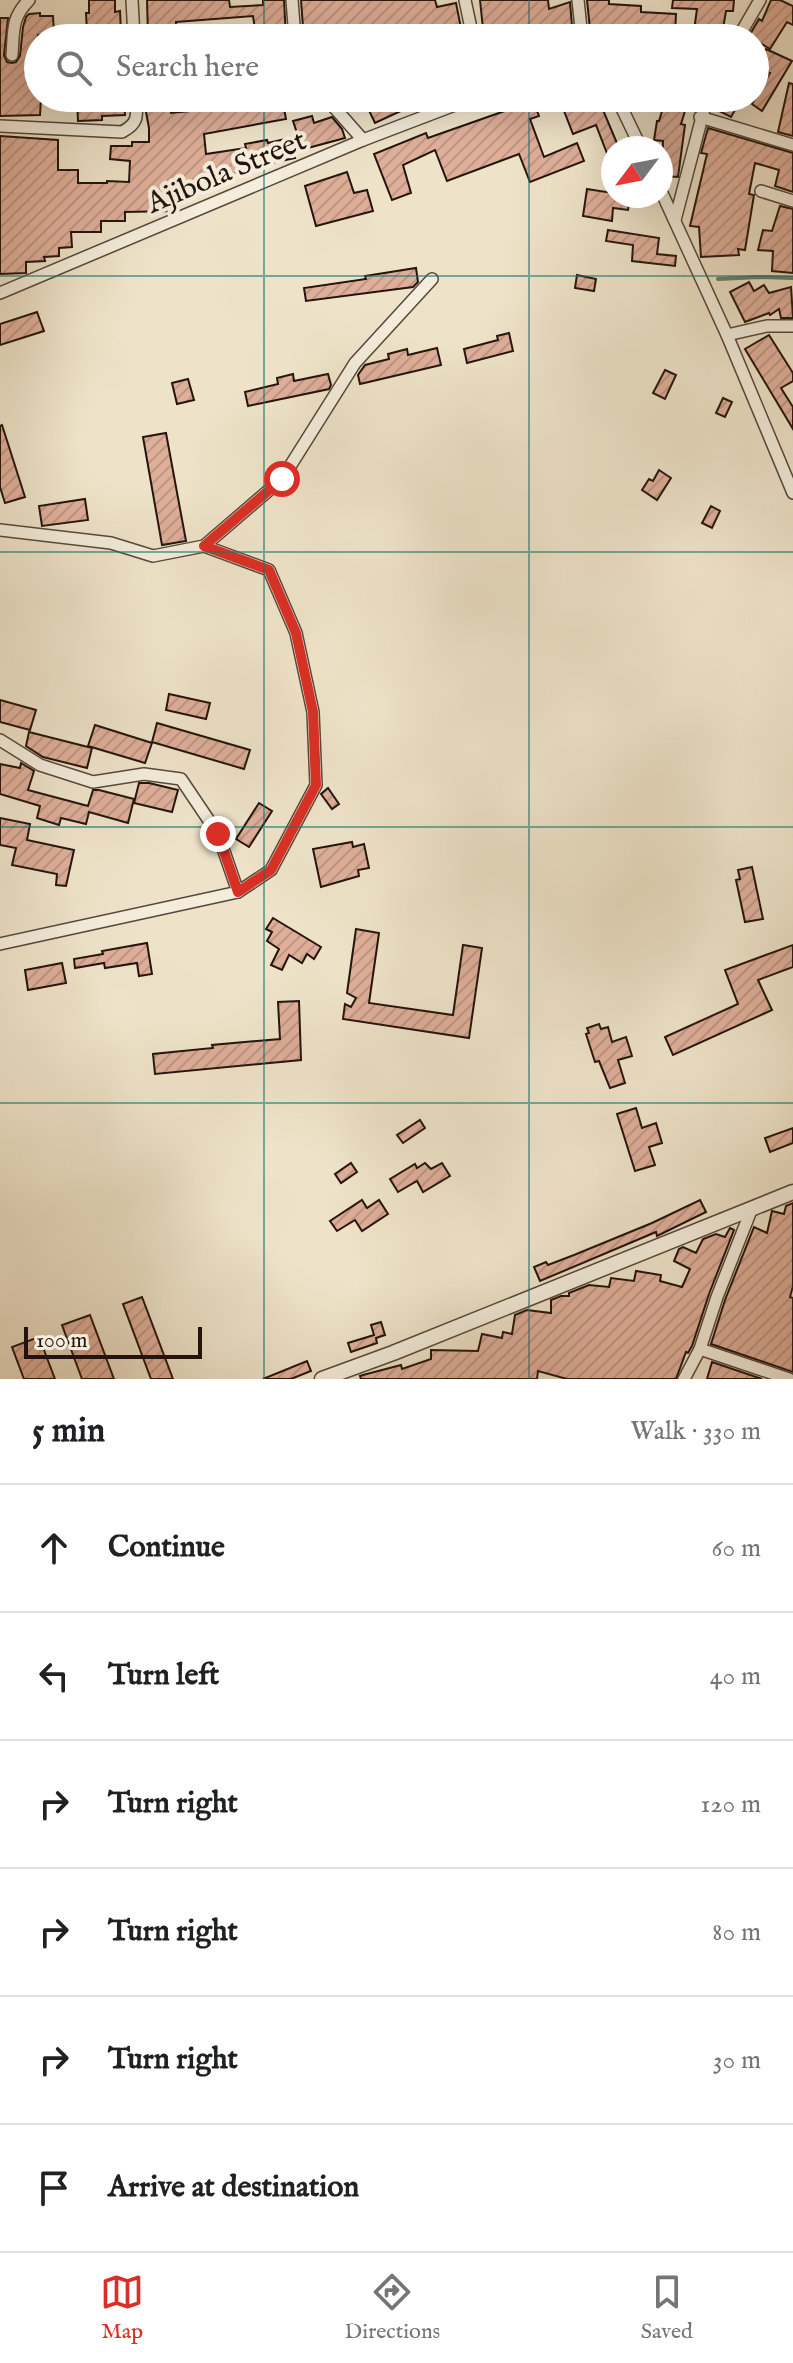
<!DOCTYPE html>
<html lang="en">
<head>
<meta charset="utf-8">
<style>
	body { margin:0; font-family:"IM FELL English",serif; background:#f2f2f2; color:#202124 }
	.compass { position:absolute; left:601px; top:136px; width:72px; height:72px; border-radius:50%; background:#fff; box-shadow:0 8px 32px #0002; rotate:238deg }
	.scale { position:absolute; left:24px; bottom:20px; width:178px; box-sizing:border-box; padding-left:8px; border:4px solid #24140d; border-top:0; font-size:22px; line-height:28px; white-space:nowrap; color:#24140d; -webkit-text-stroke:6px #f4eddc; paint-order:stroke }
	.stop { position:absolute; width:24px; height:24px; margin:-18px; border:6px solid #d93025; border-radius:50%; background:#fff }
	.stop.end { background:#d93025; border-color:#fff; box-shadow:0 2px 8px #0008 }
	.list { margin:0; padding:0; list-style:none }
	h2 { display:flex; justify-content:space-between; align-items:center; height:104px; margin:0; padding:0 32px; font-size:34px }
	h2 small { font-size:26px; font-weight:400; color:#757577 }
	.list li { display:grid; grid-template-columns:52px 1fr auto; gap:24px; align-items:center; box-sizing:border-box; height:128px; padding:0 32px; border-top:2px solid #e0e0e0 }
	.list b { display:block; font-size:30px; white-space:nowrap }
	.list em { font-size:26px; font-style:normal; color:#757577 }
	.icon { flex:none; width:44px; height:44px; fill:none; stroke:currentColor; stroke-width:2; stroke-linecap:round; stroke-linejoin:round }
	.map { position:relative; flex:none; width:793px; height:1379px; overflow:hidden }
	.search { position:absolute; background:#fff; box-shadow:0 8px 32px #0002; left:24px; right:24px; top:24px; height:88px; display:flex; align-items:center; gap:20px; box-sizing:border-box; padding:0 28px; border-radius:44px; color:#757577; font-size:30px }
	.sheet { height:872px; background:#fff }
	nav { display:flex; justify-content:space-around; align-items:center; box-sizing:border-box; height:112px; border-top:2px solid #e0e0e0; background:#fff; font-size:22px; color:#757577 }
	nav a { display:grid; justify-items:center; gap:4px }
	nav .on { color:#d93025 }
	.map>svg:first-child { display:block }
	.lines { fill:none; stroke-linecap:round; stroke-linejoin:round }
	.stream { stroke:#6a7a73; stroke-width:4 }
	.building { fill:url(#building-hatch); stroke:#24140d; stroke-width:2 }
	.minor-casing { stroke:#56483c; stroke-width:14 }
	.tertiary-casing { stroke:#56483c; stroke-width:17 }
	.minor { stroke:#f4eddc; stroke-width:11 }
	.tertiary { stroke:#f4eddc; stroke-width:14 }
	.route { stroke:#d93025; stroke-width:10 }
	.grid { fill:none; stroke:#0f766e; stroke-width:2; stroke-opacity:0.55 }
	.labels { text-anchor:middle; stroke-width:8; stroke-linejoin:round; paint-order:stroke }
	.street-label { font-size:30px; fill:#24140d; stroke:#f4eddc }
</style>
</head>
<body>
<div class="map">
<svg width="793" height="1379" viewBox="0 0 793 1379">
	<defs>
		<pattern id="building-hatch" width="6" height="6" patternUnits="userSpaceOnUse" patternTransform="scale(2)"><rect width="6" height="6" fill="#dfaf9a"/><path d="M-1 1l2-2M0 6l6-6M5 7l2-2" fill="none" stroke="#bf9684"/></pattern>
	</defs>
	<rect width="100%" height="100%" fill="#eee3c9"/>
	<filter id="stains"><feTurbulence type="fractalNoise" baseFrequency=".0025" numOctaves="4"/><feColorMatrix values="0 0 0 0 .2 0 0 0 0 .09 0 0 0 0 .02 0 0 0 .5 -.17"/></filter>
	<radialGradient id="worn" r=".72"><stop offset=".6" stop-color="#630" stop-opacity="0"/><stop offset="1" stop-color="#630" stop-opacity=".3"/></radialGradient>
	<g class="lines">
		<!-- stream -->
		<polyline class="stream" points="718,279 759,277 793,278"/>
	</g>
	<!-- building -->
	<g class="building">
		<polygon points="89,0 115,0 115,12 120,11 121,32 87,33 86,13 89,13"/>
		<polygon points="147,0 229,0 230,7 263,5 263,0 284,0 286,38 230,38 230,33 255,29 253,16 176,22 176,36 148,36"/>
		<polygon points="301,0 435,0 437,7 456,3 463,38 307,38 305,27 303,27"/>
		<polygon points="480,0 548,0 549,9 570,2 573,38 484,38"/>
		<polygon points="587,0 609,0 609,4 641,6 641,12 676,14 675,34 656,33 656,30 607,27 607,30 590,29"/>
		<polygon points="673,0 734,0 733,11 726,11 722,35 720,35 719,38 693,38 697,9 672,8"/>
		<polygon points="771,0 780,0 793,6 793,25 787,22 770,49 755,40 755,38 749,36 759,19 762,21"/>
		<polygon points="40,13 40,16 53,16 54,34 38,35 38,98 41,98 40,115 0,116 0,18 8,18 4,55 7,62 12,63 16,62 20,56 23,27 26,17 29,14"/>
		<polygon points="766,49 792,61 762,111 752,104 770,73 757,67"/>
		<polygon points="789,83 793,84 793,136 778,132"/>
		<polygon points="77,98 124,98 125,115 102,116 102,120 78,121"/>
		<polygon points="269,98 282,98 286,119 204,134 206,154 246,148 245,144 267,140 268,143 298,136 293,121 312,116 314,123 332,117 342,129 345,138 293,152 295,158 244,169 244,172 216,177 218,186 192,192 192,194 177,193 177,209 174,211 125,212 125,221 101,221 101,232 71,232 72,247 59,248 59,256 44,257 45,261 26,262 26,273 0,274 0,136 58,140 58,170 78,170 78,183 107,183 107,181 129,182 130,161 110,159 111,146 132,146 132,142 149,142 149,128 146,112 150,102 172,104 171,113 231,107 262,102 262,99"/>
		<polygon points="363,98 398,98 403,110 375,123"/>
		<polygon points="559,98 598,98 619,148 613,148 613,169 596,125 573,134"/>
		<polygon points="666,98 689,98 681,124 685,125 678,177 662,176 663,141 654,140 657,121 659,121"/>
		<polygon points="715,98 742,98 731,117 713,108"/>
		<polygon points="533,101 539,116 530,119 544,157 577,143 584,161 530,182 519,154 447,181 435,150 403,165 411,193 392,200 374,154 426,133 428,138"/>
		<polygon points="708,128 793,153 793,192 775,186 779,170 755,163 749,194 754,195 745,250 738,249 739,255 701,257 699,227 690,226 707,154 701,153"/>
		<polygon points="347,172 354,193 367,190 373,211 316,226 305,186"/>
		<polygon points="587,189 613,193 613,196 630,196 628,210 613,208 612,221 583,216"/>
		<polygon points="780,206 793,209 793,273 772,271 773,251 758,250 763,230 772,231"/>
		<polygon points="608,230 659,238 657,254 676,256 675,266 632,261 633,245 606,241"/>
		<polygon points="416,268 418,282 413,287 306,301 304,288 366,279 365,276"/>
		<polygon points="577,275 596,279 594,291 575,288"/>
		<polygon points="749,282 754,291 764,285 769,293 791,287 793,318 781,318 779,309 770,315 769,313 745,322 730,292"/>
		<polygon points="37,312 44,331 0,345 0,324"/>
		<polygon points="509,333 513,351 467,363 464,349 498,340 497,336"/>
		<polygon points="769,335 793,373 793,381 781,388 793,407 793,429 745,349"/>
		<polygon points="437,348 441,365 360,384 358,375 365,365 389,359 388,354 407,349 408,355"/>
		<polygon points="665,370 676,375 665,399 653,393"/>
		<polygon points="293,374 294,381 328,374 331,385 329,389 248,406 245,392 278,384 277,378"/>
		<polygon points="188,379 194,400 177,404 172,383"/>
		<polygon points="723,398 732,402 725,417 716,413"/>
		<polygon points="2,425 25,497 5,503 0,487 0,426"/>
		<polygon points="166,433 186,541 162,545 143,437"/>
		<polygon points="659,470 671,478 657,500 642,490 649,479 653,481"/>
		<polygon points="85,499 88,520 42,526 39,506"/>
		<polygon points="711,506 720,511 712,528 702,523"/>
		<polygon points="169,694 210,703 206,719 166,710"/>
		<polygon points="0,700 36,710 30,730 0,722"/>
		<polygon points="157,723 250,750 244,769 152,742"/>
		<polygon points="95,725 152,743 145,763 88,746"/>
		<polygon points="29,732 92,748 87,768 43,757 26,746"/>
		<polygon points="21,763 34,771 28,790 88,806 93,790 99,790 134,799 128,823 89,812 86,824 61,818 59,825 37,818 40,806 0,794 0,764 20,768"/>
		<polygon points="139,783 149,783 178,790 172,812 134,803"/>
		<polygon points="328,788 339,804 332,809 321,794"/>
		<polygon points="259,803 272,811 249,847 236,839"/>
		<polygon points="0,818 30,824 27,840 74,850 66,886 56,885 57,874 12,865 16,848 0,845"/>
		<polygon points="352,842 353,847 364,844 369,868 358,870 359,876 321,887 313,849"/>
		<polygon points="752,867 763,919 745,922 736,880 740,879 738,870"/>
		<polygon points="273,918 321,947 314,959 307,954 302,963 289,955 282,970 271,965 279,949 267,941 272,932 266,929"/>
		<polygon points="356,929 379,933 369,1003 453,1015 463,945 482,948 469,1038 343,1019 345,1004 351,1007 356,998 347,993"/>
		<polygon points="147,943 152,974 139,976 137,963 105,968 104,963 75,968 74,959 103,954 102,951"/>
		<polygon points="793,945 793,967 758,980 772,1010 673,1055 665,1037 738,1004 725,970"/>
		<polygon points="62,963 66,983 28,990 25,970"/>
		<polygon points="299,1001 301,1060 155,1074 153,1054 213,1048 212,1045 280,1039 278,1002"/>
		<polygon points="599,1024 601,1029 608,1027 612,1042 626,1037 632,1056 618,1060 625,1083 610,1088 599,1061 595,1062 586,1034 589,1033 587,1028"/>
		<polygon points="636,1108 642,1128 656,1123 662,1143 649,1147 655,1165 635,1171 617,1114"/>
		<polygon points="420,1120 425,1128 403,1143 397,1135"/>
		<polygon points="793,1128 793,1143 770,1152 765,1138"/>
		<polygon points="351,1163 357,1172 341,1183 335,1174"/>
		<polygon points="425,1163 431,1169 442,1163 450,1176 423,1192 417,1181 398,1192 390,1179 415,1164 417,1168"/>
		<polygon points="362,1200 367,1208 379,1200 388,1214 362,1231 355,1220 337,1231 330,1221"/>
		<polygon points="700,1200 706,1212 657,1236 656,1232 540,1281 534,1267 546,1262 548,1265 574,1255 652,1223"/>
		<polygon points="793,1203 793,1286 790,1297 793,1298 793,1372 711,1344 725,1300 754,1227 767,1233 772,1211 784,1214 786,1206"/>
		<polygon points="730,1228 734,1230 709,1294 692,1346 688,1353 686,1352 676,1379 567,1379 538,1371 537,1379 361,1379 360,1376 363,1375 401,1365 402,1369 431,1359 431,1350 478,1351 482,1334 502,1338 503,1332 512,1334 515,1315 527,1310 551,1313 551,1300 561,1296 569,1296 569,1293 589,1285 609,1287 611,1278 634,1281 636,1271 661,1275 660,1281 682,1287 690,1269 674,1261 679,1249 683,1247 696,1253 703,1239 716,1234 725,1237"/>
		<polygon points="142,1297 173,1379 151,1379 123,1304"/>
		<polygon points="90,1315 114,1379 82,1379 62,1325"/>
		<polygon points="381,1322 385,1335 376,1338 377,1343 351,1352 348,1343 374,1335 371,1325"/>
		<polygon points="39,1337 55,1379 24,1379 12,1347"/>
		<polygon points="307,1361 311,1371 291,1379 263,1379"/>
		<polygon points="712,1362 762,1379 707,1379"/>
	</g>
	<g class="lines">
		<defs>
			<g id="minor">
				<polyline points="132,0 134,38"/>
				<polyline points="292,0 295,38"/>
				<polyline points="465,0 473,38"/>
				<polyline points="578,0 582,38"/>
				<polyline points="738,38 760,0"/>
				<path d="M12,55C14,31 11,18 29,0"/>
				<polyline points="326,98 363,140"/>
				<polyline points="617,98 641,148"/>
				<polyline points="700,117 793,145"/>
				<path d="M0,126L122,132C139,123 137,116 136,98"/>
				<polyline points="661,191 727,335 793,493"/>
				<polyline points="761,191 793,201"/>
				<polyline points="675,220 707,98"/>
				<polyline points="0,293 363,140 473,98"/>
				<polyline points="727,335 767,326 793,326"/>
				<polyline points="0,530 111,543 153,556 204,546 282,479 355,363 432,279"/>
				<polyline points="204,546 269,570 296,633 313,712 316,785 271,870 238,892"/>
				<polyline points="0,740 40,765 93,782 144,774 181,779 218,834 238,892 0,944"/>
				<polyline points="700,1349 789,1379"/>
				<polyline points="684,1379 700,1349 717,1297 752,1208"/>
			</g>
			<polyline id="tertiary" points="322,1379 393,1353 793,1192"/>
		</defs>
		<!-- minor casing -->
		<use href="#minor" class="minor-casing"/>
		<!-- tertiary casing -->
		<use href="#tertiary" class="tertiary-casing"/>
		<!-- minor -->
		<use href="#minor" class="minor"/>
		<!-- tertiary -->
		<use href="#tertiary" class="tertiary"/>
	</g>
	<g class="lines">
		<!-- route -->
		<polyline class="route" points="218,834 238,892 271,870 316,785 313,712 296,633 269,570 204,546 282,479"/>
	</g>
	<!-- grid -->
	<path class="grid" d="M264,0V38M529,0V38M264,98V1379M529,98V1379M0,276H793M0,552H793M0,827H793M0,1103H793"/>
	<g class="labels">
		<!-- street labels -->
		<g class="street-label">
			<text transform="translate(226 171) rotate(-23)" y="10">Ajibola Street</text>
		</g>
	</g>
	<rect width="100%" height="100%" filter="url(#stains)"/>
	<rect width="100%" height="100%" fill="url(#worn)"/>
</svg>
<svg class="compass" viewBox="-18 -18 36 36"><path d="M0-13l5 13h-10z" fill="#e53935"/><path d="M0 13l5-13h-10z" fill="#757577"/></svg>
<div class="scale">100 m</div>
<div class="stop" style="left:282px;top:479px"></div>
<div class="stop end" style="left:218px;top:834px"></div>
<div class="search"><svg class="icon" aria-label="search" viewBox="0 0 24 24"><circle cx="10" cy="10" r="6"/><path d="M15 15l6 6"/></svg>Search here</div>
</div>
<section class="sheet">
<h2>5 min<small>Walk · 330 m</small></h2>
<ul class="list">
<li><svg class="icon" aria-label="ahead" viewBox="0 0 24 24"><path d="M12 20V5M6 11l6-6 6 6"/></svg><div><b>Continue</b></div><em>60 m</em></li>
<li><svg class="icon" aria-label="left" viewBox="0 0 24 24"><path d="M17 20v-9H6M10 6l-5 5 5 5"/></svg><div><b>Turn left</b></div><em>40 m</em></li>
<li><svg class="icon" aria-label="right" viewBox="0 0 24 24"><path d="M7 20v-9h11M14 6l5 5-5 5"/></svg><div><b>Turn right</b></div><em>120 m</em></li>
<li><svg class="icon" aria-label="right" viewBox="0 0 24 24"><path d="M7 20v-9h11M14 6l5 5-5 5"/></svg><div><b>Turn right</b></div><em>80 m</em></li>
<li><svg class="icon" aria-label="right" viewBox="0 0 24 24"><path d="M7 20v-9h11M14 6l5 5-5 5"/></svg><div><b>Turn right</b></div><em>30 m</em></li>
<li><svg class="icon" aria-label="arrive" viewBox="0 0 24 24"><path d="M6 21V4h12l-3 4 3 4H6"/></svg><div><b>Arrive at destination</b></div></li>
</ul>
</section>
<nav>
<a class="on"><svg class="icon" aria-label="map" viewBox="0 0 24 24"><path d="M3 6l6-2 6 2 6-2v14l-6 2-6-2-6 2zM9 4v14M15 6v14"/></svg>Map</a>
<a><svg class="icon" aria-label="directions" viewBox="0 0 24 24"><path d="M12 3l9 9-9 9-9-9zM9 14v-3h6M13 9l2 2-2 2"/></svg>Directions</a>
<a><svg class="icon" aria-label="saved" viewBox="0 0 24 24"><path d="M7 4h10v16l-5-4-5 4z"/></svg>Saved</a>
</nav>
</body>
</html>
